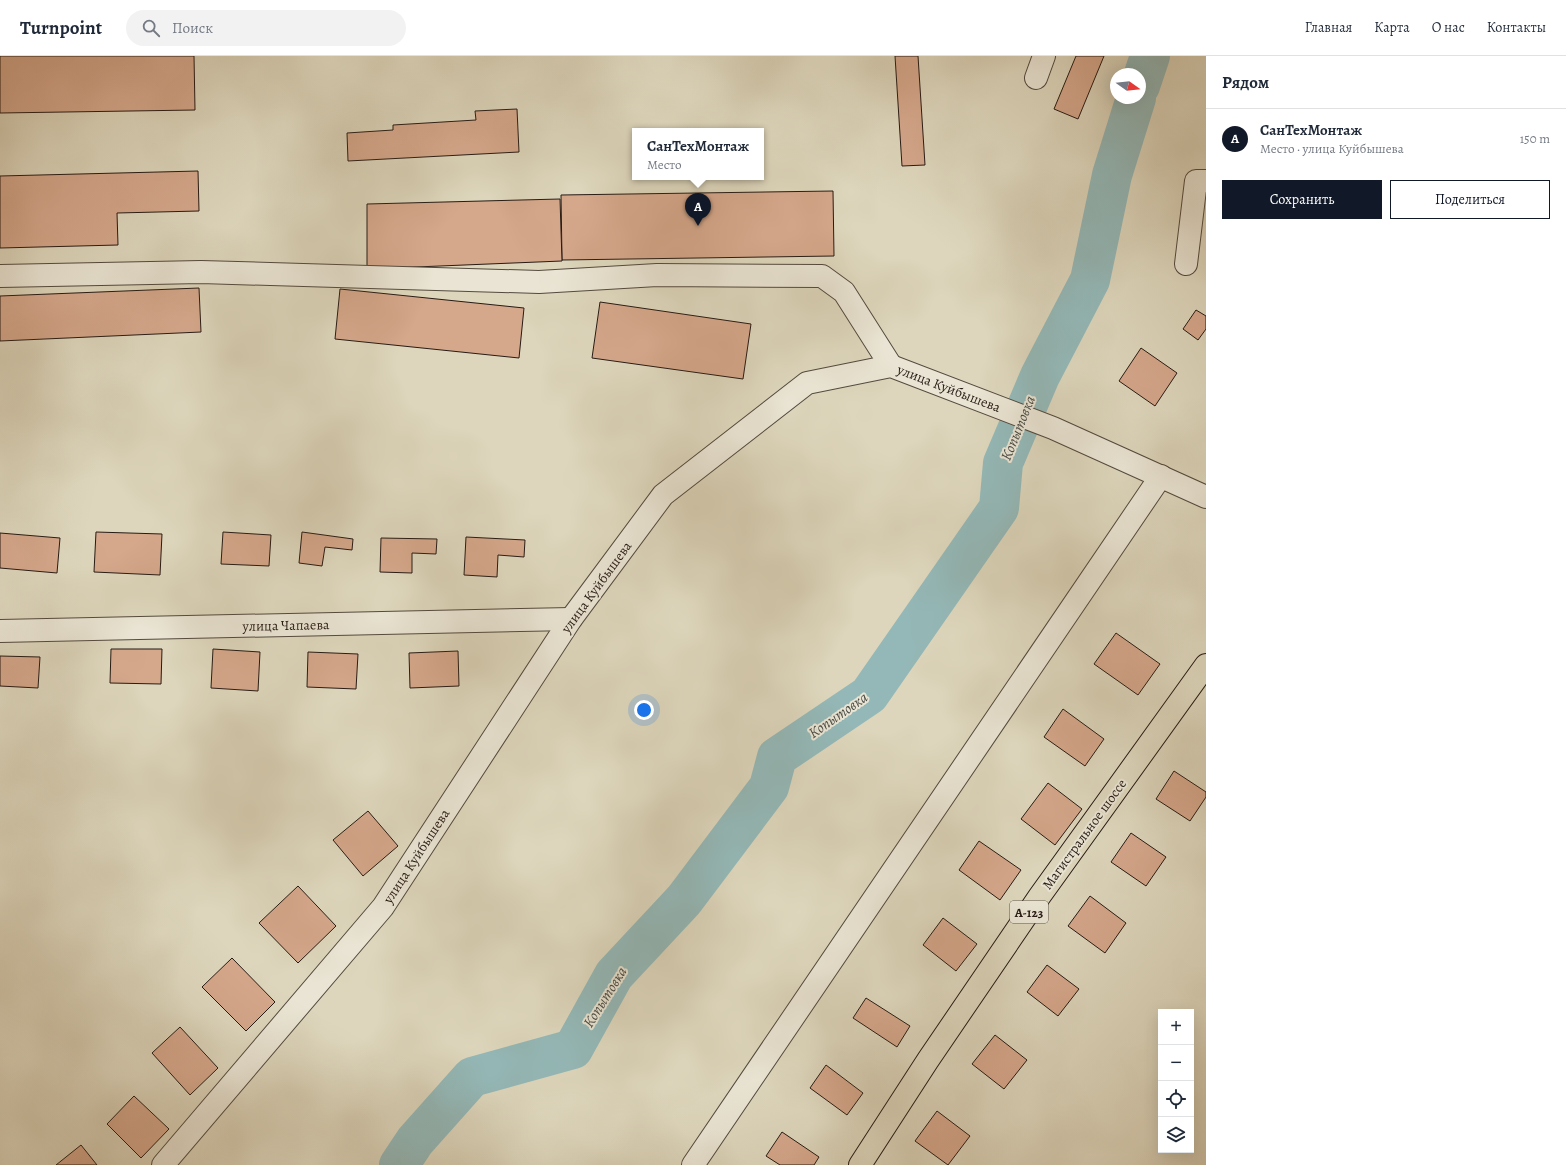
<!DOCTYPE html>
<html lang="ru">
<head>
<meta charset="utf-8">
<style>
	body { margin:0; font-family:Alegreya,serif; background:#f2f2f3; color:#1f2937 }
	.controls { position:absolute; right:12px; bottom:12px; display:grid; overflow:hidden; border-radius:0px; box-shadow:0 4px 16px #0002 }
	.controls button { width:36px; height:36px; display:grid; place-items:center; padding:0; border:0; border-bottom:1px solid #e0e1e3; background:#fff; color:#1f2937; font:20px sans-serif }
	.compass { position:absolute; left:1110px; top:12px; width:36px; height:36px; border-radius:50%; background:#fff; box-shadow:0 4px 16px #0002; rotate:105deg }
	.you { position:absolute; left:644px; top:654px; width:14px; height:14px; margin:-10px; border:3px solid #fff; border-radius:50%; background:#1a73e8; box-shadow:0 0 0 6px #1a73e833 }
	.badge { display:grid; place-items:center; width:26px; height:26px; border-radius:50%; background:#111827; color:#fff; font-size:13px; font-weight:700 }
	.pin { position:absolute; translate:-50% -33px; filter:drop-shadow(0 1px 2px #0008) }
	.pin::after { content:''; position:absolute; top:21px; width:14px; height:12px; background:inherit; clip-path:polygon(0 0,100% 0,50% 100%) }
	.popup { position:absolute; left:632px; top:72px; width:132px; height:52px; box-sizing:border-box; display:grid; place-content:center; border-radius:0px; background:#fff; filter:drop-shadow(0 1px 3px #0005); font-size:13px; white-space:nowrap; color:#747a83 }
	.popup b { font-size:15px; color:#1f2937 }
	.popup::after { content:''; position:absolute; left:50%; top:100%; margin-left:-8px; border:8px solid transparent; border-top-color:#fff }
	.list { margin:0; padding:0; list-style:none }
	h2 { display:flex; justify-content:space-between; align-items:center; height:52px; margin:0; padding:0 16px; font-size:17px }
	h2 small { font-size:13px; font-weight:400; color:#747a83 }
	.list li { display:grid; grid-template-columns:26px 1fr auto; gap:12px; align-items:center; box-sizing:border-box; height:60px; padding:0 16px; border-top:1px solid #e0e1e3 }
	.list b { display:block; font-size:15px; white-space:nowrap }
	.list p { margin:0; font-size:13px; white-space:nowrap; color:#747a83 }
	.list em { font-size:13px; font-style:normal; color:#747a83 }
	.actions { display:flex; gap:8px; padding:12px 16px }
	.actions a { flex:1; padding:9px 0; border:1px solid #111827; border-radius:0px; text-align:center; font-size:14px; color:#111827 }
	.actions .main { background:#111827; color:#fff }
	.icon { flex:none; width:22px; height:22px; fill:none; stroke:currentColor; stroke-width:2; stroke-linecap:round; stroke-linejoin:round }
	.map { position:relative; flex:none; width:1206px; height:1109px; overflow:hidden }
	header { display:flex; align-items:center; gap:24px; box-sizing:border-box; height:56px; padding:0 20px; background:#fff; border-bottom:1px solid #e0e1e3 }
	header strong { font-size:19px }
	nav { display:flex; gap:22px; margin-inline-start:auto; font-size:14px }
	.search { width:280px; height:36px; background:#f2f2f3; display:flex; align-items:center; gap:10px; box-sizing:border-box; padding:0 14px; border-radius:22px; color:#747a83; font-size:15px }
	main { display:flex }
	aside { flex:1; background:#fff }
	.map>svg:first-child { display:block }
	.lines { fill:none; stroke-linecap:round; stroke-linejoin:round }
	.river { stroke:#94b8b7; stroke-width:40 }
	.building { fill:#d5a78b; stroke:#271b14 }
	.minor-casing { stroke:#544a3e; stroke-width:24 }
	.major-casing { stroke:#271b14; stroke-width:24 }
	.minor { stroke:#e9e4d3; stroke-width:22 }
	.major { stroke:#ddd6bc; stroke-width:22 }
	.labels { text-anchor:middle; stroke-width:4; stroke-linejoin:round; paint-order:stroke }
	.shield { fill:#e9e4d3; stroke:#61574d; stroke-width:1 }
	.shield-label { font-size:13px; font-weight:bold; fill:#271b14 }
	.street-label { font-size:14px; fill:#271b14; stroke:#e9e4d3 }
	.water-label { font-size:15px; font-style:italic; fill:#484a45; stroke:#e9e4d3 }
</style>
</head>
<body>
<header>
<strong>Turnpoint</strong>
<div class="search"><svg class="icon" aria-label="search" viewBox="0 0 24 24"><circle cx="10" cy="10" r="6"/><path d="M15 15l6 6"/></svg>Поиск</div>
<nav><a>Главная</a><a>Карта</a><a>О нас</a><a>Контакты</a></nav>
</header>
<main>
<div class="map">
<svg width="1206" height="1109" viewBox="0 0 1206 1109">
	<rect width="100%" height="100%" fill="#ddd6bc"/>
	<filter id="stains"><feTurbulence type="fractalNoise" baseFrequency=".005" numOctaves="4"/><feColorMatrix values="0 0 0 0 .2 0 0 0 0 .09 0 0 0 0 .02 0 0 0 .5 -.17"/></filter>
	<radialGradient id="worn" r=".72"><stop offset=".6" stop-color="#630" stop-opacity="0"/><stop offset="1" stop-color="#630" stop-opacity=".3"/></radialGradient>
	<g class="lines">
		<!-- river -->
		<g class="river">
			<polyline points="1140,30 1150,0"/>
			<polyline points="399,1109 415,1085 472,1021 573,993 614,919 684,844 769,731 777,701 869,639 999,452 1003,407 1040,320 1090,224 1112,119 1136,42"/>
		</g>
	</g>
	<!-- building -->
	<g class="building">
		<polygon points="0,0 194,0 195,54 0,57"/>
		<polygon points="895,0 918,0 925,109 902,110"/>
		<polygon points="1076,0 1104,0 1078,63 1054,53"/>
		<polygon points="517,53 519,96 348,105 347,77 393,74 393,69 476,64 475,55"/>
		<polygon points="198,115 199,155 117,157 118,189 0,192 0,120"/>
		<polygon points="833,135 834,200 562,204 561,139"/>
		<polygon points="560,143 562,205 367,213 367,148"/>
		<polygon points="199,232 201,276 0,285 0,240"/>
		<polygon points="340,233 524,252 519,302 335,283"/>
		<polygon points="600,246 751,268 743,323 592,302"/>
		<polygon points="1196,254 1206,260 1206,273 1198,284 1183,273"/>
		<polygon points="1141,292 1177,317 1155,350 1119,325"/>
		<polygon points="96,476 162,478 160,519 94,516"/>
		<polygon points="223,476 271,479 269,510 221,508"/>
		<polygon points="302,476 353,483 352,494 325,491 322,510 299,507"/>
		<polygon points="0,477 60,482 57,517 0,512"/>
		<polygon points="466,481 525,484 524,501 498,499 497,521 464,519"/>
		<polygon points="381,482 437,483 436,498 412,497 412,517 380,516"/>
		<polygon points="1116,577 1160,608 1138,639 1094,608"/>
		<polygon points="111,593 162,593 161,628 110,627"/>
		<polygon points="213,593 260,596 258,635 211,632"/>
		<polygon points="458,595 459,630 410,632 409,597"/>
		<polygon points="308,596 358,598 356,633 307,631"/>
		<polygon points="0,600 40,601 38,632 0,630"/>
		<polygon points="1063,653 1104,683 1085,710 1044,681"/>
		<polygon points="1174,715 1206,736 1206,741 1190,765 1156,743"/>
		<polygon points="1048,727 1082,753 1055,789 1021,763"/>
		<polygon points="368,755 398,790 363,820 333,784"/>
		<polygon points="1131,777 1166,801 1146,830 1111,806"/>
		<polygon points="979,785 1021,814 1000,844 959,814"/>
		<polygon points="298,830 336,870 298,907 259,867"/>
		<polygon points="1090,840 1126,867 1105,897 1068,870"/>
		<polygon points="943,862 977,888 956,915 923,889"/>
		<polygon points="232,902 275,946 246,975 202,931"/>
		<polygon points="1047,909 1079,933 1058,960 1027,936"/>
		<polygon points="866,942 910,970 897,991 853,962"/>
		<polygon points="180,971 218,1012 190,1039 152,997"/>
		<polygon points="995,979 1027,1004 1004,1033 972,1008"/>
		<polygon points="826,1009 863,1037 847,1059 810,1032"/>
		<polygon points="134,1040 169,1073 141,1102 107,1068"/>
		<polygon points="937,1055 970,1080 948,1109 915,1085"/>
		<polygon points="782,1076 819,1101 814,1109 780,1109 766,1100"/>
		<polygon points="81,1089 97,1109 56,1109"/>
	</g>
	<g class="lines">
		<defs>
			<g id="minor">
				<polyline points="1036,22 1044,0"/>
				<polyline points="1186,208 1196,125 1206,125"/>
				<polyline points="0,220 201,216 539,226 657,219 822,220 844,236 891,310"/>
				<polyline points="0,575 571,563"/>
				<polyline points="163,1109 383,851 571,563 663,439 807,327 891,310 1053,372 1206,441"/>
				<polyline points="693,1109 1161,420"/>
			</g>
			<polyline id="major" points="860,1109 928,1004 1039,841 1206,609"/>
		</defs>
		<!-- minor casing -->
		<use href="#minor" class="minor-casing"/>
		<!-- major casing -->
		<use href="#major" class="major-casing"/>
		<!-- minor -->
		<use href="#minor" class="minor"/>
		<!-- major -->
		<use href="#major" class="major"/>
	</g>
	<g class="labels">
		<!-- shield labels -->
		<rect class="shield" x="1010" y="845" width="38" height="22" rx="3"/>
		<g class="shield-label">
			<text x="1029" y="861">А-123</text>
		</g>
		<!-- street labels -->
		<g class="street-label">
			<text transform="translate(949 332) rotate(21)" y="5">улица Куйбышева</text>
			<text transform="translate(596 531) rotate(-54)" y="5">улица Куйбышева</text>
			<text transform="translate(286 569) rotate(-1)" y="5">улица Чапаева</text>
			<text transform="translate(1084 778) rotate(-54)" y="5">Магистральное шоссе</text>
			<text transform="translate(416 800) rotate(-57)" y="5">улица Куйбышева</text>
		</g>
		<!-- water labels -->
		<g class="water-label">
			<text transform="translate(1018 372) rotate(-68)" y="5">Копытовка</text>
			<text transform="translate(838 659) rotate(-35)" y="5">Копытовка</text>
			<text transform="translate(605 941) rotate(-58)" y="5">Копытовка</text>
		</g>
	</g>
	<rect width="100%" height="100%" filter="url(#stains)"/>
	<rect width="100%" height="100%" fill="url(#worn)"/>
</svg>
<div class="controls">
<button>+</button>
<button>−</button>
<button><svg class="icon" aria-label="locate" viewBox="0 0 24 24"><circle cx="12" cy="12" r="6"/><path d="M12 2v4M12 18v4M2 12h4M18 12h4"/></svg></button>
<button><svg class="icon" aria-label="layers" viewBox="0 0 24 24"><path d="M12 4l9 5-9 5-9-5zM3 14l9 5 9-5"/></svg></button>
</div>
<svg class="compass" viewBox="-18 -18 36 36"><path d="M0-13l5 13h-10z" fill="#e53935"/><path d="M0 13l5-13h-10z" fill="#747a83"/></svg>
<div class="you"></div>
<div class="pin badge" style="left:698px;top:170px">A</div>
<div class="popup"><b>СанТехМонтаж</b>Место</div>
</div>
<aside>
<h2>Рядом<small></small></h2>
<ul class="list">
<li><span class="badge">A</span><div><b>СанТехМонтаж</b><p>Место · улица Куйбышева</p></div><em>150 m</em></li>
</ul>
<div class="actions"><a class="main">Сохранить</a><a>Поделиться</a></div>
</aside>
</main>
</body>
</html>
